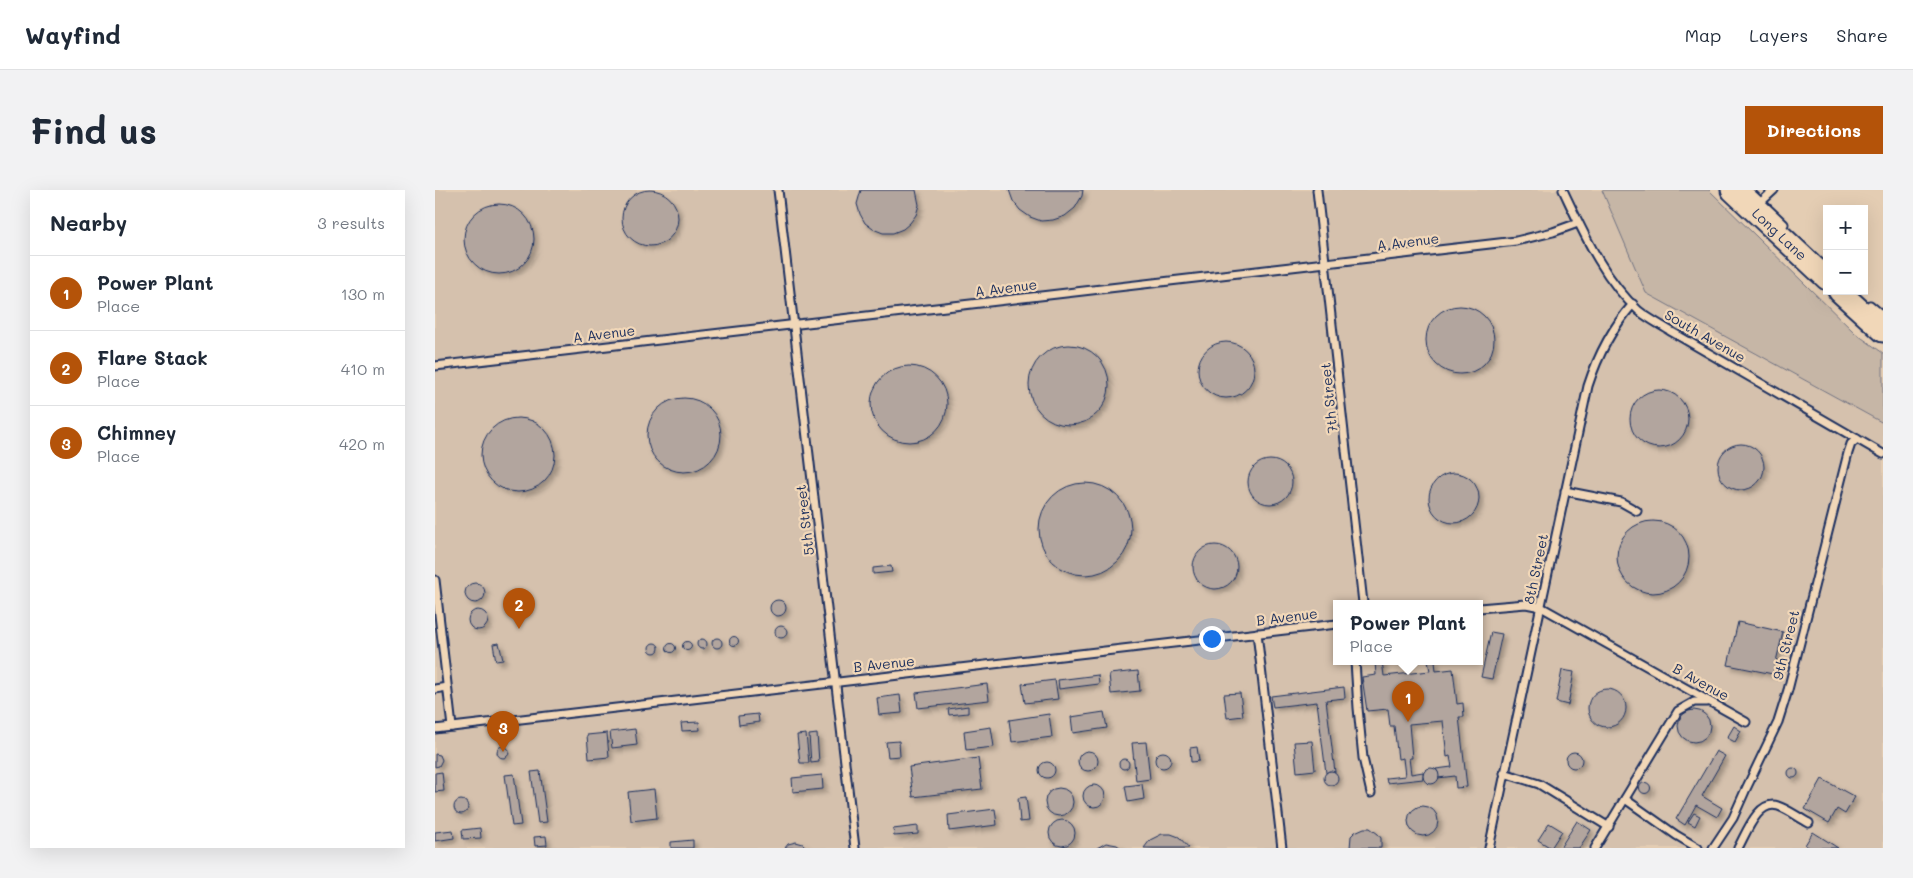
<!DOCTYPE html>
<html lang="en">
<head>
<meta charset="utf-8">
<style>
	body { margin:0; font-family:Mali,sans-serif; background:#f2f2f3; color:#1f2937 }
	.controls { position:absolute; right:15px; top:15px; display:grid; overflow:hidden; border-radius:0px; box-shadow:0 5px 20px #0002 }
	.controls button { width:45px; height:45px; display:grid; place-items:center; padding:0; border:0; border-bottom:1px solid #e0e1e3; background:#fff; color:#1f2937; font:25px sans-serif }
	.you { position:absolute; left:776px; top:448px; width:18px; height:18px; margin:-12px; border:4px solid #fff; border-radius:50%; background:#1a73e8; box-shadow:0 0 0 8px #1a73e833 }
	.badge { display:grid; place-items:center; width:32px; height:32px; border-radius:50%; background:#b45309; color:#fff; font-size:16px; font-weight:700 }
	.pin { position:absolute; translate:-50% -41px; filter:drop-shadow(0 1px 2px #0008) }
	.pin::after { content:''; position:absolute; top:26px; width:18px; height:15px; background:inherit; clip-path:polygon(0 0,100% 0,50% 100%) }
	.popup { position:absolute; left:898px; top:410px; width:150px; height:65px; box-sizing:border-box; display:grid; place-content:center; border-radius:0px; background:#fff; filter:drop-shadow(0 1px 4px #0005); font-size:16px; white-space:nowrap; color:#747a83 }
	.popup b { font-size:19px; color:#1f2937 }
	.popup::after { content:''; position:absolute; left:50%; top:100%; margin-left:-10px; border:10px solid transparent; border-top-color:#fff }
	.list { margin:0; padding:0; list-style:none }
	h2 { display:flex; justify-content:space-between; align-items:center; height:65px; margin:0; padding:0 20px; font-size:21px }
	h2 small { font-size:16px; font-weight:400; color:#747a83 }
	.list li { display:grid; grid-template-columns:32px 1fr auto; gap:15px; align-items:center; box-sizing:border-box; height:75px; padding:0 20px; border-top:1px solid #e0e1e3 }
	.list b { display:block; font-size:19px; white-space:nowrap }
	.list p { margin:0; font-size:16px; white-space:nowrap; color:#747a83 }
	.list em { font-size:16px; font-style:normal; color:#747a83 }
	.map { position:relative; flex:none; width:1448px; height:658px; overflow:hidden; border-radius:0px }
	header { display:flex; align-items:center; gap:30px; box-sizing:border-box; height:70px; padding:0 25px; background:#fff; border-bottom:1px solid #e0e1e3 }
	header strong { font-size:24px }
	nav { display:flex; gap:28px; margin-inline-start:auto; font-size:18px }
	.intro { display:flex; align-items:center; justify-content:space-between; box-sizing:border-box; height:120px; padding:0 30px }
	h1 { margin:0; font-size:35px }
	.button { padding:12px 22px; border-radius:0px; background:#b45309; color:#fff; font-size:18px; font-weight:700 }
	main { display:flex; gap:30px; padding:0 30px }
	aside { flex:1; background:#fff; border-radius:0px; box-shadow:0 5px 20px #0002 }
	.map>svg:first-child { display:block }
	.built { fill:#d5c1ad; fill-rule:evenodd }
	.green { fill:#c6b6a6; stroke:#707282 }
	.building { fill:#b2a59e; stroke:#1b2f5e; filter:url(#shadow) }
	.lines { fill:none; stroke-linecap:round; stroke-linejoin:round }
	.service-casing { stroke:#1b2f5e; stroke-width:11 }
	.primary-casing { stroke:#1b2f5e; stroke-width:25 }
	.service { stroke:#f1d7b8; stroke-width:7 }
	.primary { stroke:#f1d7b8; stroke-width:21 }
	.labels { text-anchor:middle; stroke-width:4.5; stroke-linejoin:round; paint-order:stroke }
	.street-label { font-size:14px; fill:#1b2f5e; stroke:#f1d7b8 }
</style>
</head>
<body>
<header>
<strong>Wayfind</strong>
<nav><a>Map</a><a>Layers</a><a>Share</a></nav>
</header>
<div class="intro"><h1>Find us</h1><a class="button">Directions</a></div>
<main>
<aside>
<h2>Nearby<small>3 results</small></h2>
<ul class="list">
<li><span class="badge">1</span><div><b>Power Plant</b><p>Place</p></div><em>130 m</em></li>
<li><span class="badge">2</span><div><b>Flare Stack</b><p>Place</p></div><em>410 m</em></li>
<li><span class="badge">3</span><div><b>Chimney</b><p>Place</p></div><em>420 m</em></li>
</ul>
</aside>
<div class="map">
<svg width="1448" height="658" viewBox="0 0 1448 658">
	<defs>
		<filter id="shadow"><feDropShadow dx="3.5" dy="3.5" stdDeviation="2.5" flood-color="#0004"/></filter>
	</defs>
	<rect width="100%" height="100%" fill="#e4cdb3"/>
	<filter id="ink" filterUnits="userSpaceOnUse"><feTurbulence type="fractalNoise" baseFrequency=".02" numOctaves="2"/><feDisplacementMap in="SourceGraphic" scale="10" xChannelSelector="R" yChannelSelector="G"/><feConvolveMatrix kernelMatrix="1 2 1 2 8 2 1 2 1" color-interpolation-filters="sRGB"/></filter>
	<g filter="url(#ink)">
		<!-- built -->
		<path class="built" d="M0,0H1167L1211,103L1448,233V658H0ZM902,413H1044V471H902Z"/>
		<!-- green -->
		<polygon class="green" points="1167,0 1274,0 1420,143 1448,163 1448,233 1211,103"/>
		<!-- building -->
		<g class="building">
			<circle cx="215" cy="28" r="28"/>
			<polygon points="426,0 481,0 484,15 481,25 475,33 468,39 458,43 448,43 438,39 430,33 425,24 422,14"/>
			<polygon points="574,0 648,0 647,6 640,18 630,26 618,30 606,31 595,27 585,20 578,11"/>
			<circle cx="64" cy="49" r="35"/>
			<circle cx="1025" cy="150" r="34"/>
			<circle cx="791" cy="180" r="28"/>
			<circle cx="634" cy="195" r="40"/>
			<circle cx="474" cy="214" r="38"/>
			<circle cx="1224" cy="229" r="29"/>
			<circle cx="249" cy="245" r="37"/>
			<circle cx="83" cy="265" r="37"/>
			<circle cx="1306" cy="277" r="23"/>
			<circle cx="835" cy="292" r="22"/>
			<circle cx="1019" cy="308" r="25"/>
			<circle cx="650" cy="339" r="46"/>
			<circle cx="1218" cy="367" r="36"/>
			<circle cx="780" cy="377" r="22"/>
			<polygon points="456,376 457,382 438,384 438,378"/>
			<circle cx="40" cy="403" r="10"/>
			<circle cx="343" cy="418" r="8"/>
			<circle cx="43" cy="430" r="10"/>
			<polygon points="1303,432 1348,442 1338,484 1293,475"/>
			<circle cx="346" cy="442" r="6"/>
			<polygon points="1056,442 1067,444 1057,489 1046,487"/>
			<circle cx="299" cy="451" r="4.5"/>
			<circle cx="282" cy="453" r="5"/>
			<circle cx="267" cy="454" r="5"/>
			<circle cx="252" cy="456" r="4.5"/>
			<polygon points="64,453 68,470 61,471 58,454"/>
			<circle cx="219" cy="458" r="5"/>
			<circle cx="236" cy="458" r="4.5"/>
			<polygon points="940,471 947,471 949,486 995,481 993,471 1000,471 1001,481 1018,479 1022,514 1028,513 1029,527 1024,527 1032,597 1021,598 1020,586 1003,588 1003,582 1001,579 1017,577 1015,566 1012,567 1008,531 974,534 977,568 974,568 976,584 988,582 988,589 952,593 951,588 970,586 968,568 963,569 959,536 955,536 953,519 932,521 927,487 941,485"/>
			<polygon points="1127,480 1139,482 1133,515 1121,512"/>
			<polygon points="703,481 705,501 676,504 674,484"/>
			<polygon points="663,485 664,494 624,499 623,490"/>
			<polygon points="620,490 623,509 590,513 587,494"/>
			<polygon points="552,494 554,510 483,518 481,503"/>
			<polygon points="909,497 910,508 891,510 900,582 894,581 891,583 882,512 838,517 836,506"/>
			<circle cx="1172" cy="518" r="19"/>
			<polygon points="805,503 808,526 792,528 789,504"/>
			<polygon points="465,505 467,523 444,525 442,508"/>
			<polygon points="533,516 533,523 514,525 513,519"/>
			<circle cx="1259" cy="536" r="16"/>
			<polygon points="669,522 672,538 638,543 636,527"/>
			<polygon points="323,524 324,532 304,535 303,526"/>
			<polygon points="614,524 617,547 577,552 574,530"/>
			<polygon points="264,532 265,540 247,541 246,533"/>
			<polygon points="1299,536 1306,541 1300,552 1292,548"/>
			<polygon points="556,537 559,557 531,560 529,541"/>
			<polygon points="200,539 202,555 177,558 175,542"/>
			<polygon points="172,543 174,567 154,569 152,545"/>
			<polygon points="371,544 374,573 365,573 362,545"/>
			<polygon points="382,544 384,572 376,573 374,545"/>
			<polygon points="464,551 465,566 453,567 451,552"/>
			<polygon points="877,551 880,580 862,582 859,552"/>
			<polygon points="711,552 715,589 701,591 697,553"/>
			<circle cx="68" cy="562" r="6"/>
			<polygon points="762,557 764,571 756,572 755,558"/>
			<polygon points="1281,561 1290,566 1267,606 1287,618 1282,627 1261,615 1250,635 1241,629"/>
			<circle cx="653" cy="571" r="10"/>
			<circle cx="728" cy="570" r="8"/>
			<circle cx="1139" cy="570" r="8"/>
			<polygon points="0,564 5,565 7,570 4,576 0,577"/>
			<polygon points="543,568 547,599 478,607 474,577"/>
			<circle cx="689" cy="574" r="5"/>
			<circle cx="612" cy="580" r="8"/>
			<circle cx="996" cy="586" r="8"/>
			<circle cx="1358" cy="583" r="5"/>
			<polygon points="105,581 112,632 103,633 96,582"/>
			<circle cx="896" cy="588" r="7"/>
			<polygon points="7,582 9,601 0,602 0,583"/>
			<polygon points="79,584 86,635 77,636 70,585"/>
			<polygon points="387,585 388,599 358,602 357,588"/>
			<polygon points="1387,589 1420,607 1410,624 1402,619 1394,633 1370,619"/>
			<circle cx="1210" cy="598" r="5.5"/>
			<polygon points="707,594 709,609 693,612 690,596"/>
			<circle cx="659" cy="606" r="11"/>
			<circle cx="624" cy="612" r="14"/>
			<polygon points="219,599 222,628 196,631 193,602"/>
			<polygon points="591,607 594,631 585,632 583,608"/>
			<circle cx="26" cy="617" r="7"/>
			<circle cx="988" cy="631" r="15"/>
			<polygon points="560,619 562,635 514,641 513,625"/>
			<polygon points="1259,623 1265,626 1260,636 1253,632"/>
			<circle cx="627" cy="643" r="13"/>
			<polygon points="1142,631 1156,640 1144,658 1125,658"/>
			<polygon points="1114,633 1127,641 1116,658 1103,650"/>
			<polygon points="483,636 483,644 459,646 458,639"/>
			<polygon points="45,638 46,648 28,649 27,640"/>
			<polygon points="929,638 935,638 943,644 946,648 946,658 915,658 916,646 920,642"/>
			<polygon points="18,640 19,648 0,651 0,642"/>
			<polygon points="1378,642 1403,658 1375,658 1370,655"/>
			<polygon points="727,644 736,644 744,647 754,658 709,658 715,650"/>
			<polygon points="111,646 112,655 100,656 99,647"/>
			<polygon points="258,650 258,658 236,658 236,652"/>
			<polygon points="361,652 368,654 372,658 350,658 353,654"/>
			<polygon points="671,653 682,655 686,658 662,658"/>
		</g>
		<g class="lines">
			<defs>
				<g id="service">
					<polyline points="343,0 420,658"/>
					<polyline points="882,0 928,413"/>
					<path d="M1128,0C1148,42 1169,90 1204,121C1214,129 1226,135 1237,142L1448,264"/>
					<polyline points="1313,0 1349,34"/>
					<polyline points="1326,12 1339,0"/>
					<polyline points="1435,115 1448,126"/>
					<polyline points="0,176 1081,51 1118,42 1143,33"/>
					<polyline points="1130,301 1186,312 1202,321"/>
					<polyline points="0,390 17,537"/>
					<polyline points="1044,418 1091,414 1106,417 1311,532"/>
					<polyline points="822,443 847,658"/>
					<polyline points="920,471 923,518 928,568 936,603"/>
					<polyline points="0,499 12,497"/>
					<polyline points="0,539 902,434"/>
					<polyline points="1069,583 1104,594 1174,637"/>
					<polyline points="1190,609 1241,645 1263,658"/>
					<path d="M1054,658L1153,196C1163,165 1176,139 1198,114"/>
					<polyline points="1160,658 1243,521 1259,512 1272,512"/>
					<polyline points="1278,658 1298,628 1310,601 1343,532 1353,500 1413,263 1416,254 1422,249"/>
					<path d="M1303,658C1311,644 1323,609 1343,616C1353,619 1364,628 1374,633"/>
				</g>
				<g id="primary">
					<path id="s1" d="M1297,0L1392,89"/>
					<polyline points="1404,101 1448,141"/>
				</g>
			</defs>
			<!-- service casing -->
			<use href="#service" class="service-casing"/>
			<!-- primary casing -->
			<use href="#primary" class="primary-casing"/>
			<!-- service -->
			<use href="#service" class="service"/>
			<!-- primary -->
			<use href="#primary" class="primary"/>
		</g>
	</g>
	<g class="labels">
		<!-- street labels -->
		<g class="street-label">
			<text dy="5" stroke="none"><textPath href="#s1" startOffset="65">Long Lane</textPath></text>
			<text transform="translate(973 52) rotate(-7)" y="5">A Avenue</text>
			<text transform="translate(571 98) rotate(-7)" y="5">A Avenue</text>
			<text transform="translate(169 144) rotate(-7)" y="5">A Avenue</text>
			<text transform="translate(1270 146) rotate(30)" y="5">South Avenue</text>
			<text transform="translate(894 208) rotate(-96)" y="5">7th Street</text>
			<text transform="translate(370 330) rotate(-97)" y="5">5th Street</text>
			<text transform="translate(1101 379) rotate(-78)" y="5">8th Street</text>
			<text transform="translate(852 427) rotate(-7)" y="5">B Avenue</text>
			<text transform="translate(1351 455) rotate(-76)" y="5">9th Street</text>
			<text transform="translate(449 474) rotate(-6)" y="5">B Avenue</text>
			<text transform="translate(1266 492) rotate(29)" y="5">B Avenue</text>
		</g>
	</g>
</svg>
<div class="controls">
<button>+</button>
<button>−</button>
</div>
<div class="you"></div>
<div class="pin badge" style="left:973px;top:532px">1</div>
<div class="popup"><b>Power Plant</b>Place</div>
<div class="pin badge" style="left:84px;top:439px">2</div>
<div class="pin badge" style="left:68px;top:562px">3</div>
</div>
</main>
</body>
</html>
